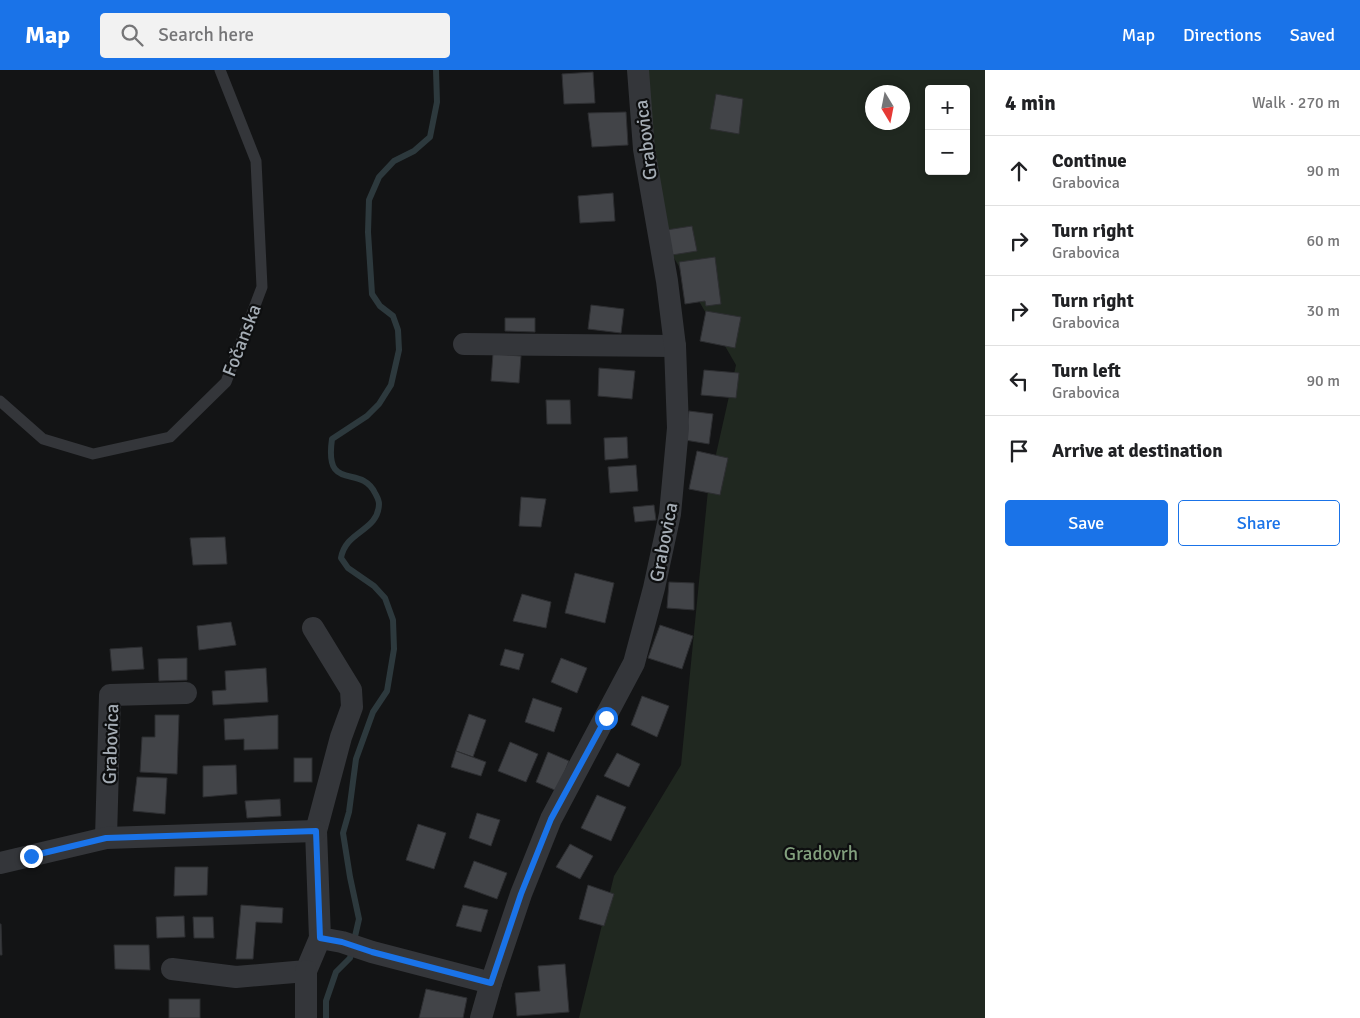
<!DOCTYPE html>
<html lang="en">
<head>
<meta charset="utf-8">
<style>
	body { margin:0; font-family:Signika,sans-serif; background:#f2f2f2; color:#202124 }
	.controls { position:absolute; right:15px; top:15px; display:grid; overflow:hidden; border-radius:5px; box-shadow:0 2px 8px #0003 }
	.controls button { width:45px; height:45px; display:grid; place-items:center; padding:0; border:0; border-bottom:1px solid #e0e0e0; background:#fff; color:#202124; font:25px sans-serif }
	.compass { position:absolute; left:865px; top:15px; width:45px; height:45px; border-radius:50%; background:#fff; box-shadow:0 2px 8px #0003; rotate:170deg }
	.stop { position:absolute; width:15px; height:15px; margin:-11px; border:4px solid #1a73e8; border-radius:50%; background:#fff }
	.stop.end { background:#1a73e8; border-color:#fff; box-shadow:0 1px 5px #0008 }
	.list { margin:0; padding:0; list-style:none }
	h2 { display:flex; justify-content:space-between; align-items:center; height:65px; margin:0; padding:0 20px; font-size:21px }
	h2 small { font-size:16px; font-weight:400; color:#757577 }
	.list li { display:grid; grid-template-columns:32px 1fr auto; gap:15px; align-items:center; box-sizing:border-box; height:70px; padding:0 20px; border-top:1px solid #e0e0e0 }
	.list b { display:block; font-size:19px; white-space:nowrap }
	.list p { margin:0; font-size:16px; white-space:nowrap; color:#757577 }
	.list em { font-size:16px; font-style:normal; color:#757577 }
	.actions { display:flex; gap:10px; padding:15px 20px }
	.actions a { flex:1; padding:11px 0; border:1px solid #1a73e8; border-radius:5px; text-align:center; font-size:18px; color:#1a73e8 }
	.actions .main { background:#1a73e8; color:#fff }
	.icon { flex:none; width:28px; height:28px; fill:none; stroke:currentColor; stroke-width:2; stroke-linecap:round; stroke-linejoin:round }
	.map { position:relative; flex:none; width:985px; height:948px; overflow:hidden }
	header { display:flex; align-items:center; gap:30px; box-sizing:border-box; height:70px; padding:0 25px; background:#1a73e8; color:#fff }
	header strong { font-size:24px }
	nav { display:flex; gap:28px; margin-inline-start:auto; font-size:18px }
	.search { width:350px; height:45px; background:#f2f2f2; display:flex; align-items:center; gap:12px; box-sizing:border-box; padding:0 18px; border-radius:5px; color:#757577; font-size:19px }
	main { display:flex }
	aside { flex:1; background:#fff }
	.map>svg:first-child { display:block }
	.green { fill:#202820; fill-rule:evenodd }
	.lines { fill:none; stroke-linecap:round; stroke-linejoin:round }
	.stream { stroke:#2d393d; stroke-width:6 }
	.building { fill:#424448; stroke:#2d2e31 }
	.service { stroke:#34363a; stroke-width:11 }
	.minor { stroke:#34363a; stroke-width:22 }
	.route { stroke:#1a73e8; stroke-width:6 }
	.labels { text-anchor:middle; stroke-width:4.5; stroke-linejoin:round; paint-order:stroke }
	.street-label { font-size:19px; fill:#a5adb5; stroke:#0e0f10 }
	.park-label { font-size:19px; fill:#82a07d; stroke:#0e0f10 }
</style>
</head>
<body>
<header>
<strong>Map</strong>
<div class="search"><svg class="icon" aria-label="search" viewBox="0 0 24 24"><circle cx="10" cy="10" r="6"/><path d="M15 15l6 6"/></svg>Search here</div>
<nav><a>Map</a><a>Directions</a><a>Saved</a></nav>
</header>
<main>
<div class="map">
<svg width="985" height="948" viewBox="0 0 985 948">
	<rect width="100%" height="100%" fill="#131415"/>
	<!-- green -->
	<path class="green" d="M637,0H985V948H579L614,806L681,695L708,420L736,295L652,150ZM929,19H966V101H929ZM872,22H902V52H872Z"/>
	<g class="lines">
		<!-- stream -->
		<path class="stream" d="M326,948V931L336,902L350,888L359,849L350,807L343,763L349,742L356,689L373,642L387,621L394,579L393,550L385,528L374,516L348,498L341,488C346,460 378,462 379,434C379,430 377,427 375,423C361,393 324,424 332,369L367,346L379,334L391,315L399,280L398,260L393,246L380,236L372,224L368,162L369,130L379,107L394,91L414,81L430,67L437,32L436,0"/>
	</g>
	<!-- building -->
	<g class="building">
		<polygon points="593,2 595,33 564,34 562,4"/>
		<polygon points="716,24 743,29 739,64 710,59"/>
		<polygon points="626,42 628,75 592,77 588,43"/>
		<polygon points="613,123 615,151 580,153 578,126"/>
		<polygon points="692,156 697,181 672,185 666,160"/>
		<polygon points="715,187 721,234 706,236 705,231 685,234 679,192"/>
		<polygon points="591,235 624,239 621,263 588,259"/>
		<polygon points="706,241 741,247 735,278 700,271"/>
		<polygon points="505,248 535,248 535,262 505,261"/>
		<polygon points="493,284 521,286 519,313 491,311"/>
		<polygon points="599,298 635,301 632,329 598,326"/>
		<polygon points="704,300 739,303 736,328 701,325"/>
		<polygon points="546,330 570,330 571,354 547,354"/>
		<polygon points="689,341 713,344 709,374 685,370"/>
		<polygon points="627,367 628,388 605,390 604,368"/>
		<polygon points="697,381 728,388 720,425 689,419"/>
		<polygon points="636,395 638,421 610,423 608,397"/>
		<polygon points="521,427 546,429 541,457 519,456"/>
		<polygon points="654,435 656,450 635,452 633,437"/>
		<polygon points="225,467 227,494 193,495 190,468"/>
		<polygon points="575,503 614,513 605,553 565,543"/>
		<polygon points="669,512 694,513 694,540 667,538"/>
		<polygon points="522,524 551,532 546,558 513,551"/>
		<polygon points="231,552 236,575 199,580 197,556"/>
		<polygon points="660,555 693,566 682,599 648,588"/>
		<polygon points="142,577 144,599 112,601 110,579"/>
		<polygon points="505,579 524,584 519,600 500,595"/>
		<polygon points="187,588 187,610 159,611 158,589"/>
		<polygon points="561,588 587,598 577,623 551,612"/>
		<polygon points="266,598 268,632 213,635 212,621 226,620 225,601"/>
		<polygon points="642,626 669,636 657,667 631,655"/>
		<polygon points="533,628 562,638 554,662 525,652"/>
		<polygon points="469,644 486,650 473,687 456,681"/>
		<polygon points="155,645 179,645 177,704 140,702 142,667 155,667"/>
		<polygon points="278,645 278,679 244,680 244,669 225,670 224,649"/>
		<polygon points="510,672 538,684 526,712 498,701"/>
		<polygon points="456,681 486,692 481,706 451,697"/>
		<polygon points="548,682 569,691 557,721 536,712"/>
		<polygon points="617,683 640,694 629,717 604,706"/>
		<rect x="294" y="688" width="18" height="24"/>
		<polygon points="236,695 237,724 203,727 203,696"/>
		<polygon points="137,707 167,708 165,744 133,741"/>
		<polygon points="597,725 626,737 611,771 581,758"/>
		<polygon points="280,729 281,746 247,748 245,731"/>
		<polygon points="477,743 500,750 491,776 469,768"/>
		<polygon points="418,754 446,763 434,799 406,790"/>
		<polygon points="570,774 593,786 580,809 556,797"/>
		<polygon points="474,791 507,803 497,829 464,817"/>
		<polygon points="175,797 208,797 207,825 174,826"/>
		<polygon points="588,815 614,824 604,856 579,849"/>
		<polygon points="241,835 283,838 282,853 256,852 253,889 236,889"/>
		<polygon points="463,835 488,840 481,862 456,856"/>
		<polygon points="184,846 185,867 157,868 156,847"/>
		<polygon points="193,847 213,847 214,868 194,868"/>
		<polygon points="0,854 1,854 2,885 0,885"/>
		<polygon points="114,875 149,875 150,900 115,899"/>
		<polygon points="565,894 569,942 517,946 515,923 540,921 538,896"/>
		<polygon points="426,919 467,928 463,948 419,948"/>
		<rect x="169" y="929" width="31" height="19"/>
	</g>
	<g class="lines">
		<!-- service -->
		<polyline class="service" points="0,331 43,369 93,384 170,367 226,312 262,217 256,91 220,0"/>
		<!-- minor -->
		<g class="minor">
			<polyline points="464,274 675,276"/>
			<polyline points="313,558 351,620 352,637 341,667 316,761 320,868 342,872 372,882 491,913"/>
			<polyline points="106,768 110,625 186,623"/>
			<polyline points="0,793 106,768 316,761"/>
			<polyline points="172,899 236,907 306,901 320,868"/>
			<polyline points="306,901 306,948"/>
			<polyline points="481,948 491,913 521,824 551,749 634,593 654,518 670,444 678,358 675,276 667,211 644,79 638,0"/>
		</g>
	</g>
	<g class="lines">
		<!-- route -->
		<polyline class="route" points="31,786 106,768 316,761 320,868 342,872 372,882 491,913 521,824 551,749 606,648"/>
	</g>
	<g class="labels">
		<!-- street labels -->
		<g class="street-label">
			<text transform="translate(645 70) rotate(-97)" y="7">Grabovica</text>
			<text transform="translate(241 270) rotate(-69)" y="7">Fočanska</text>
			<text transform="translate(663 472) rotate(-79)" y="7">Grabovica</text>
			<text transform="translate(110 674) rotate(-88)" y="7">Grabovica</text>
		</g>
		<!-- park labels -->
		<g class="park-label">
			<text x="821" y="790">Gradovrh</text>
		</g>
	</g>
</svg>
<div class="controls">
<button>+</button>
<button>−</button>
</div>
<svg class="compass" viewBox="-18 -18 36 36"><path d="M0-13l5 13h-10z" fill="#e53935"/><path d="M0 13l5-13h-10z" fill="#757577"/></svg>
<div class="stop" style="left:606px;top:648px"></div>
<div class="stop end" style="left:31px;top:786px"></div>
</div>
<aside>
<h2>4 min<small>Walk · 270 m</small></h2>
<ul class="list">
<li><svg class="icon" aria-label="ahead" viewBox="0 0 24 24"><path d="M12 20V5M6 11l6-6 6 6"/></svg><div><b>Continue</b><p>Grabovica</p></div><em>90 m</em></li>
<li><svg class="icon" aria-label="right" viewBox="0 0 24 24"><path d="M7 20v-9h11M14 6l5 5-5 5"/></svg><div><b>Turn right</b><p>Grabovica</p></div><em>60 m</em></li>
<li><svg class="icon" aria-label="right" viewBox="0 0 24 24"><path d="M7 20v-9h11M14 6l5 5-5 5"/></svg><div><b>Turn right</b><p>Grabovica</p></div><em>30 m</em></li>
<li><svg class="icon" aria-label="left" viewBox="0 0 24 24"><path d="M17 20v-9H6M10 6l-5 5 5 5"/></svg><div><b>Turn left</b><p>Grabovica</p></div><em>90 m</em></li>
<li><svg class="icon" aria-label="arrive" viewBox="0 0 24 24"><path d="M6 21V4h12l-3 4 3 4H6"/></svg><div><b>Arrive at destination</b></div></li>
</ul>
<div class="actions"><a class="main">Save</a><a>Share</a></div>
</aside>
</main>
</body>
</html>
